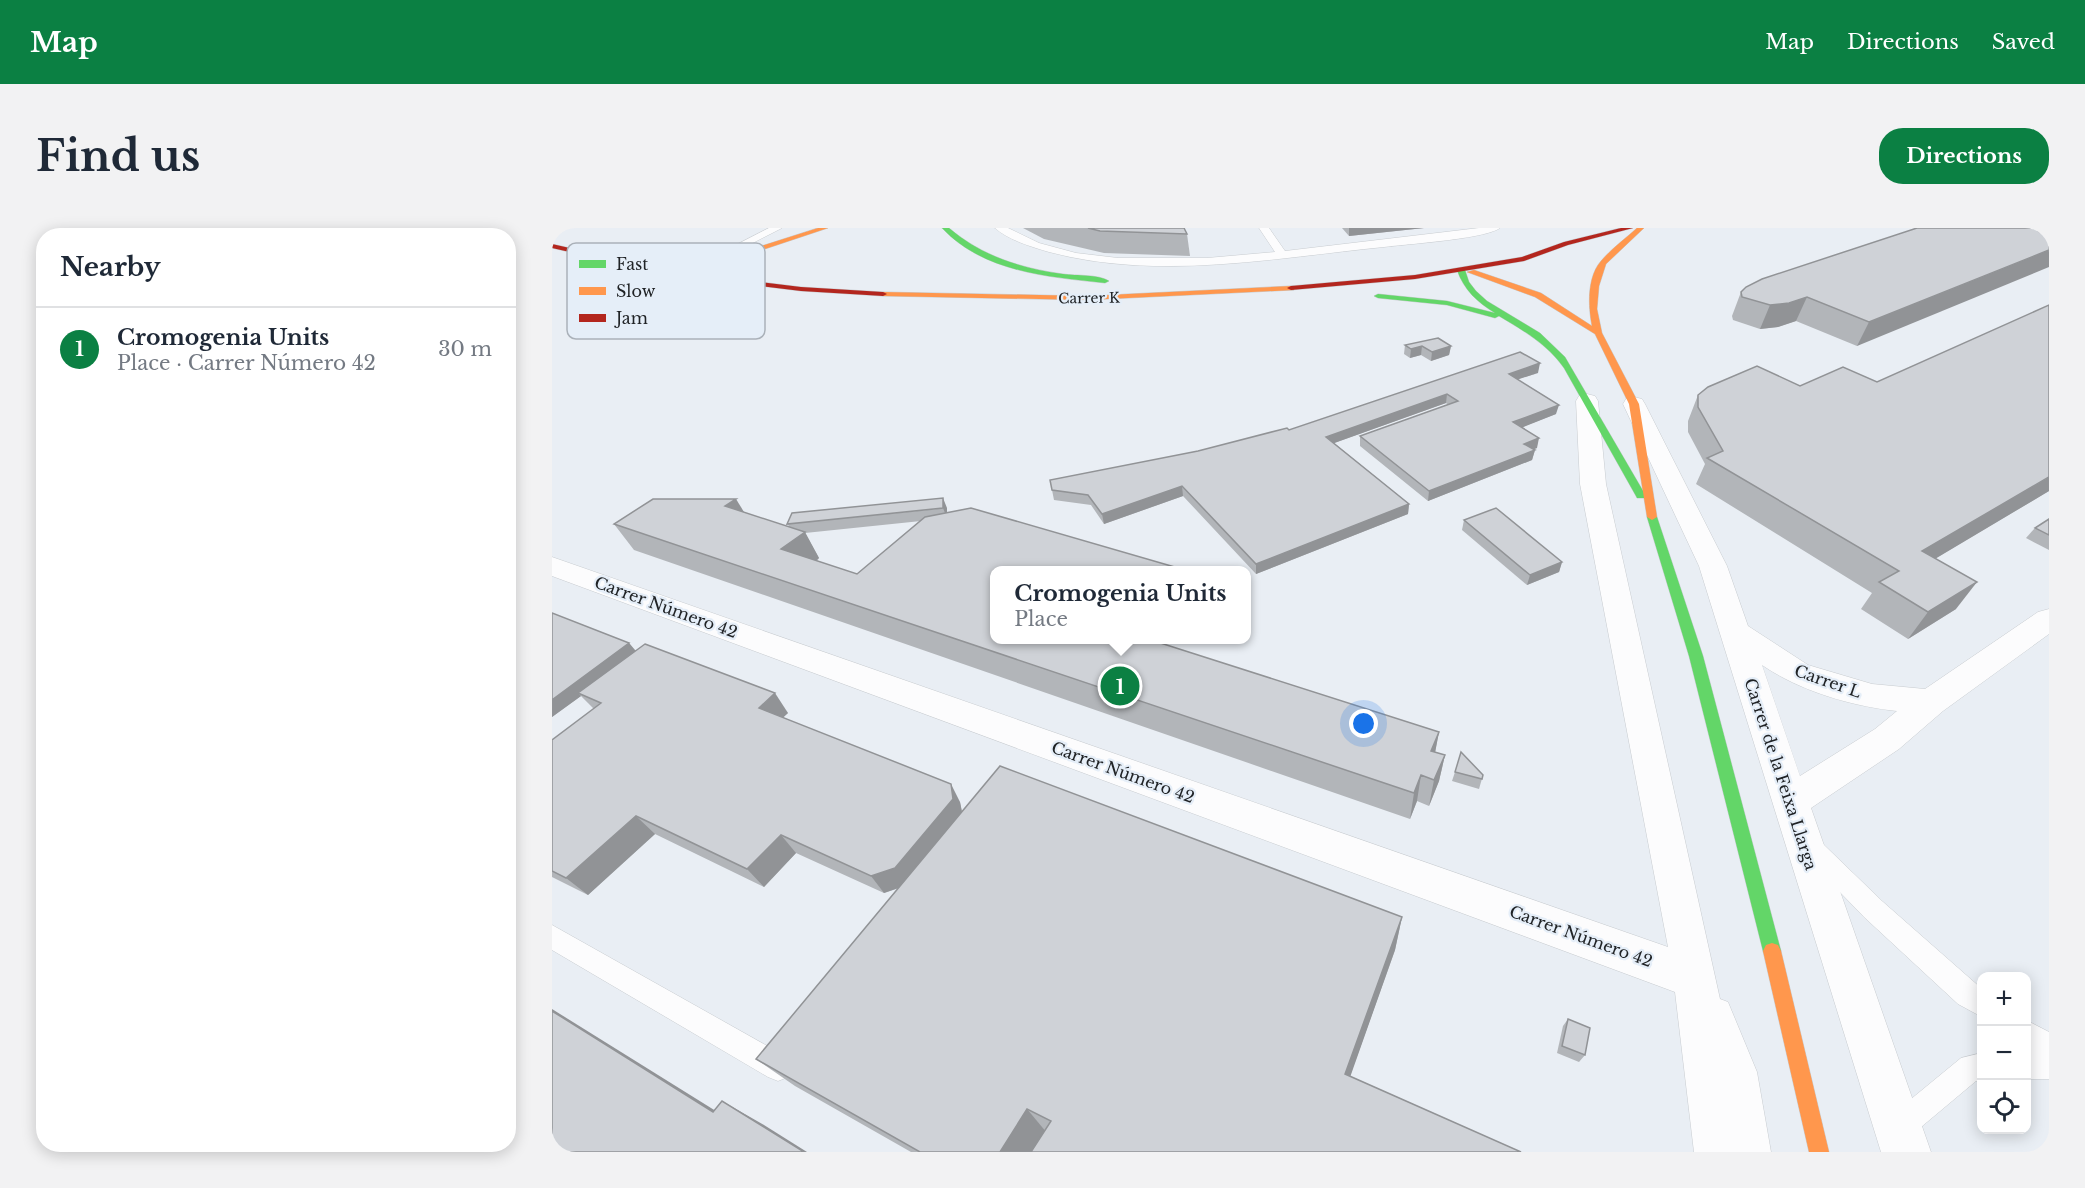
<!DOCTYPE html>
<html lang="en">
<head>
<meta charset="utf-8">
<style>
	body { margin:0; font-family:"Libre Baskerville",serif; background:#f2f2f3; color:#1f2937 }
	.controls { position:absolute; right:18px; bottom:18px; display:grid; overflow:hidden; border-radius:12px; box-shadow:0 3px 15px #0003 }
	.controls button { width:54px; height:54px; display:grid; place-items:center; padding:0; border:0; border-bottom:2px solid #e0e1e3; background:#fff; color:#1f2937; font:30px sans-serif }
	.you { position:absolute; left:812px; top:496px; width:21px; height:21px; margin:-15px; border:4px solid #fff; border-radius:50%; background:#1a73e8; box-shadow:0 0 0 9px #1a73e833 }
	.badge { display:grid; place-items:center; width:39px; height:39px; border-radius:50%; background:#0b8043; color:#fff; font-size:20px; font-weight:700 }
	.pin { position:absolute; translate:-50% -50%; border:3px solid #fff; box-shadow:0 2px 6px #0006 }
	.popup { position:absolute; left:438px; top:338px; width:261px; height:78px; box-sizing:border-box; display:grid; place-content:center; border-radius:12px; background:#fff; filter:drop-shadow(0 2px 4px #0005); font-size:20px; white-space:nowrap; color:#747a83 }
	.popup b { font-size:22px; color:#1f2937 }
	.popup::after { content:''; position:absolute; left:50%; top:100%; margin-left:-12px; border:12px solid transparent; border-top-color:#fff }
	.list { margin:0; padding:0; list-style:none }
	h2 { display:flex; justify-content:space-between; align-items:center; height:78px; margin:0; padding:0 24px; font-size:26px }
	h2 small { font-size:20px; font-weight:400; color:#747a83 }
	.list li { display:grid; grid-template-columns:39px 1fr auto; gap:18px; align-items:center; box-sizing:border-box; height:84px; padding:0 24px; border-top:2px solid #e0e1e3 }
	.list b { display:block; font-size:22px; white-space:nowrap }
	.list p { margin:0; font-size:20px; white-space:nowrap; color:#747a83 }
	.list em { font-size:20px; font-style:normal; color:#747a83 }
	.icon { flex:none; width:33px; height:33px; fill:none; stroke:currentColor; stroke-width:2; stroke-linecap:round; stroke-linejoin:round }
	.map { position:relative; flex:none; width:1497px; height:924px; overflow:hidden; border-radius:24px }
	header { display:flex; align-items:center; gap:36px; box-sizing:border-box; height:84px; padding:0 30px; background:#0b8043; color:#fff }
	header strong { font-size:28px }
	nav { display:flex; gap:33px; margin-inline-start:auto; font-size:21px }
	.intro { display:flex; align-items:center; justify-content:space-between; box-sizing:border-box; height:144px; padding:0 36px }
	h1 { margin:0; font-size:42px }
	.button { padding:15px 27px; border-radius:24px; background:#0b8043; color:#fff; font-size:21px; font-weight:700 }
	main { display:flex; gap:36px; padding:0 36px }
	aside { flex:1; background:#fff; border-radius:24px; box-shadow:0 3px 15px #0003 }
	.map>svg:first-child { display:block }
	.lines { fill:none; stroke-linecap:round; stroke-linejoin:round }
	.lane-casing { stroke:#c8ccd0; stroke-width:1 }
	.street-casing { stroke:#c8ccd0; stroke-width:1 }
	.fast-casing { stroke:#c8ccd0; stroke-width:1 }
	.slow-casing { stroke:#c8ccd0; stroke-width:1 }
	.jam-casing { stroke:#c8ccd0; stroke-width:1 }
	.lane { fill:#fcfcfd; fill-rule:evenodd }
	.street { fill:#fcfcfd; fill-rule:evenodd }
	.fast { fill:#63d668; fill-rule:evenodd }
	.slow { fill:#ff974d; fill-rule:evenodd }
	.jam { fill:#b3261e; fill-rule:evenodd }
	.wall { fill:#b2b5b9; fill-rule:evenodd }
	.shaded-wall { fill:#919396 }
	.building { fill:#cfd2d7; stroke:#919396; stroke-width:1.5 }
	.labels { text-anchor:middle; stroke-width:4.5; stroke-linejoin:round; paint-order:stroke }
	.far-street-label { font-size:14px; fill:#202326; stroke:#e5eef8 }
	.street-label { font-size:16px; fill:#202326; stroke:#e5eef8 }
	.key { fill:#e5eef8; stroke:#aab1b9; stroke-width:1.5 }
	.key-label { font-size:16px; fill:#202326 }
</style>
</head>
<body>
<header>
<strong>Map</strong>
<nav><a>Map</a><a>Directions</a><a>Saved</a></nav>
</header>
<div class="intro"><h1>Find us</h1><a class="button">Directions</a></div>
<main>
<aside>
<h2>Nearby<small></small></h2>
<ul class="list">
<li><span class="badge">1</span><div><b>Cromogenia Units</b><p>Place · Carrer Número 42</p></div><em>30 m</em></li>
</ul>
</aside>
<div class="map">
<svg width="1497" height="924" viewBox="0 0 1497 924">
	<rect width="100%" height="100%" fill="#e9eef4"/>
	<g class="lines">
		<defs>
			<g id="lane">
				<polygon points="217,0 230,0 191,20 182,18"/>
				<path d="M443,0H456L487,15L524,25L566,30H655L723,24L707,0H717L733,23L927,0H948C933,11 855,16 832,19C722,30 606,53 497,24C480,19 456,12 443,0Z"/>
				<polygon points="1262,612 1270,615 1330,673 1430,761 1430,789 1406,776 1312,689 1254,629 1251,622 1254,615"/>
				<polygon points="0,697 226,824 239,826 243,836 236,849 226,853 216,849 0,722"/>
				<polygon points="1474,792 1497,804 1497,851 1474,851 1474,823 1479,823 1474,821"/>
				<polygon points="1430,825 1430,853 1424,853 1356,910 1346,914 1336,910 1332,900 1336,890 1409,830"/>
			</g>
			<g id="street">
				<polygon points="1035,166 1043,168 1046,173 1054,256 1168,771 1176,774 1205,844 1219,924 1142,924 1123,764 0,348 0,329 1116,719 1028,256 1024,173 1027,168"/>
				<path d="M1082,169L1090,171L1093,176L1175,338L1196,398L1256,437L1320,456L1373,461L1486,384L1497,381V406L1391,483L1347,521L1259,580L1379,924H1329L1147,338L1071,176L1074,171ZM1210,437C1248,463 1299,478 1345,483L1323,501L1248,548Z"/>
			</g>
			<g id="fast">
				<path d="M390,0H397C430,28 468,40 511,46C525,48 546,46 557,53L553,55C496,49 431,44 390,0Z"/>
				<path d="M909,40L913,42L917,54L924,63L935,73L988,105L1013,129L1094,268L1093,270H1085L1084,268L1012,140C995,116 972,103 947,88L943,90L895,77L826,70L822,68L826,66L895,73L943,85C925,74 912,62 905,42Z"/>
				<polygon points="1100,286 1105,289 1151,428 1229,723 1226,729 1220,731 1214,729 1211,723 1137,428 1095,289"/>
			</g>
			<g id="slow">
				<polygon points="266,0 276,0 201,25 126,35 122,33 200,21"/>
				<path d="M1085,0H1092L1054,36L1047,58L1045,81L1050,105L1087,176L1105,289L1100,292L1095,289L1077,176L1043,106L983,69L915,44L922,42L989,65L1040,98C1036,78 1035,49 1049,33C1059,21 1073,11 1085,0Z"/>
				<polygon points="739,58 742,58 742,62 535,72 331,68 327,66 331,64 535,68"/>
				<polygon points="1220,715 1226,717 1229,723 1277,924 1257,924 1211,723 1214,717"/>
			</g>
			<g id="jam">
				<polygon points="1069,0 1081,0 1016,17 972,33 863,51 739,62 735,60 739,58 863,47 970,29 1012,14"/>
				<polygon points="0,16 119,43 249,59 331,64 335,66 331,68 249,63 119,47 0,20"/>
			</g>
		</defs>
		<!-- lane casing -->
		<use href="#lane" class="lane-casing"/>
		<!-- street casing -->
		<use href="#street" class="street-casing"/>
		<!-- fast casing -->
		<use href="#fast" class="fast-casing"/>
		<!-- slow casing -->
		<use href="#slow" class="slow-casing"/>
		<!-- jam casing -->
		<use href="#jam" class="jam-casing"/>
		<!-- lane -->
		<use href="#lane" class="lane"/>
		<!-- street -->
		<use href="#street" class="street"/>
		<!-- fast -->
		<use href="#fast" class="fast"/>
		<!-- slow -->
		<use href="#slow" class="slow"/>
		<!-- jam -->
		<use href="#jam" class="jam"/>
	</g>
	<!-- wall -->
	<g class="wall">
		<polygon points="471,0 632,0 635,6 638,28 552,25 492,11"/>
		<polygon points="790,0 872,0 797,8"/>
		<polygon points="1497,0 1305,118 1244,93 1226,99 1208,101 1181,92 1180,88 1189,64"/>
		<polygon points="853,117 899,118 897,127 879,133 869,127 858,130 852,126"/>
		<polygon points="986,145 966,151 1004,186 970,199 985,220 981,221 983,222 980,232 876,273 808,218 808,208 896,177 894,175 782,215 857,276 856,286 704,346 631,268 552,296 539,277 502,272 500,262 646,223"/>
		<polygon points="1248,158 1497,263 1384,330 1404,381 1356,411 1309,381 1320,365 1144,256 1153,236 1136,204 1136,193 1146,167"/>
		<path d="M395,280V285L442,411H603L602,413L887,504L883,524L893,527L887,553L877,578L865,573L858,591L82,322L62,296L237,298L235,296ZM369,293L305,346L265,333L267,330L253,305Z"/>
		<polygon points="1497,291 1497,322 1474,310 1483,300"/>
		<polygon points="912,292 1010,334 1007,344 975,357 910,302"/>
		<polygon points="0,385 77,415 84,423 236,485 231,489 408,574 410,584 850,689 843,722 798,848 969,924 359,924 243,858 204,831 347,660 332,665 244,625 212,659 103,606 36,667 0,649 0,512 42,481 29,468 0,489"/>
		<polygon points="903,544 931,547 927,561 900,553"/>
		<polygon points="1016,791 1033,827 1027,834 1005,825 1011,798"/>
	</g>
	<!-- shaded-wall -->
	<g class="shaded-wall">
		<polygon points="797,0 872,0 797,8"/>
		<polygon points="1497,22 1497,39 1305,118 1317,94"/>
		<polygon points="1255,69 1244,93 1226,99 1208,101 1218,77"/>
		<polygon points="870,118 869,127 858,130 859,121"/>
		<polygon points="899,118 897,127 879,133 880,124"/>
		<polygon points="988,135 986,145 955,155 957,146"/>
		<polygon points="895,166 894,175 774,218 774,209"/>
		<polygon points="1007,177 1004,186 959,204 961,194"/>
		<polygon points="987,210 985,220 970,226 972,216"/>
		<polygon points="983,222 980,232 876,273 877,263"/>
		<polygon points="1497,249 1497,263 1351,350 1370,323"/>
		<polygon points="630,258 631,268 552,296 550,286"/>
		<polygon points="391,270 395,280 395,290 391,280"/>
		<polygon points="184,271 200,297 173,278"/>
		<polygon points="857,276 856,286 704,346 704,336"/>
		<polygon points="253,304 267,330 245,348 229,321"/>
		<polygon points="1010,334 1007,344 975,357 978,347"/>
		<polygon points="1425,354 1404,381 1356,411 1376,384"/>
		<polygon points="77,415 86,426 26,465 29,468 0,489 0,472"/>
		<polygon points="223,465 236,485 221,499 207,480"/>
		<polygon points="887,504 882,530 879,523"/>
		<polygon points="893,527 887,553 877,578 882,552"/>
		<polygon points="869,547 865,573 858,591 862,565"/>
		<polygon points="399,556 408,574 411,589 355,657 332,665 319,648"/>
		<polygon points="84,588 103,606 36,667 14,650"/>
		<polygon points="229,607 244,625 212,659 195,641"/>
		<polygon points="850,689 843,722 790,872 793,846"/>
		<polygon points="0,781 204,908 161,884 0,783"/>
		<polygon points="170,873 212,897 255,924 252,924"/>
		<polygon points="475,881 495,905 484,924 448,924"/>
	</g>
	<!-- building -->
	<g class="building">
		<polygon points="536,0 632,0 635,6 548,3"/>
		<polygon points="1365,0 1497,0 1497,22 1317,94 1255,69 1237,75 1218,77 1190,69 1189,64 1194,59 1210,51"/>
		<polygon points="1497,77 1497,249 1370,323 1425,354 1376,384 1327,354 1347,343 1155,230 1171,223 1146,179 1146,167 1156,159 1205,138 1248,158 1291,139 1325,154"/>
		<polygon points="886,110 899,118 880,124 870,118 859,121 853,117"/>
		<polygon points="968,124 988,135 957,146 1007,177 961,194 987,210 972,216 983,222 877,263 808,208 906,173 895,166 774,209 857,276 704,336 630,258 550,286 536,267 500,262 498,252 646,223 735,200 737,202"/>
		<polygon points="391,270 391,280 235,296 240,285"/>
		<polygon points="101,271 184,271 173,278 253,304 229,321 305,346 373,289 419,280 633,342 442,342 442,411 596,411 887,504 879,523 893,527 882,552 869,547 862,565 62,296"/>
		<polygon points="944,280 1010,334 978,347 912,292"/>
		<polygon points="1497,291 1497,307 1483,300"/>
		<polygon points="0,385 77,415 0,472"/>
		<polygon points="93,416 223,465 207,480 399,556 401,571 343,640 319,648 229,607 195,641 84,588 14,650 0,643 0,512 49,475 26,465"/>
		<polygon points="909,524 931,547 930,551 903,544"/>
		<polygon points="448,538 850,689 793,846 969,924 479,924 499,893 475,881 448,924 368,924 204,831"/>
		<polygon points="0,783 161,884 170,873 252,924 0,924"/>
		<polygon points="1016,791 1038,800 1033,827 1010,818"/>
	</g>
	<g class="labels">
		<!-- far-street labels -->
		<g class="far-street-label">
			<text transform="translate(537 70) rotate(-1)" y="5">Carrer K</text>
		</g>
		<!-- street labels -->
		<g class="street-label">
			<text transform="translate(114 379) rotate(20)" y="6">Carrer Número 42</text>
			<text transform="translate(1276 453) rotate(19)" y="6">Carrer L</text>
			<text transform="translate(571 544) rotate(20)" y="6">Carrer Número 42</text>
			<text transform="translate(1229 546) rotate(72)" y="6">Carrer de la Feixa Llarga</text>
			<text transform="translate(1029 708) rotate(20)" y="6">Carrer Número 42</text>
		</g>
	</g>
	<!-- legend -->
	<rect x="15" y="15" width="198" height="96" rx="9" class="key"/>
	<rect x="27" y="32" width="27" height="8" fill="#63d668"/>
	<rect x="27" y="59" width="27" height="8" fill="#ff974d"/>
	<rect x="27" y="86" width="27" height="8" fill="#b3261e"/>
	<g class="key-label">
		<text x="64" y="42">Fast</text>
		<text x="64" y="69">Slow</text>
		<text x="64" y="96">Jam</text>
	</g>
</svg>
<div class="controls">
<button>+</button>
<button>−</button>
<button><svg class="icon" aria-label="locate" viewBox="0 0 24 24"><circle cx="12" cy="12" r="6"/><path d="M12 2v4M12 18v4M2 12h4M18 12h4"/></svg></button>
</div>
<div class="you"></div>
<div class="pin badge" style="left:568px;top:458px">1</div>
<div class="popup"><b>Cromogenia Units</b>Place</div>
</div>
</main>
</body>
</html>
